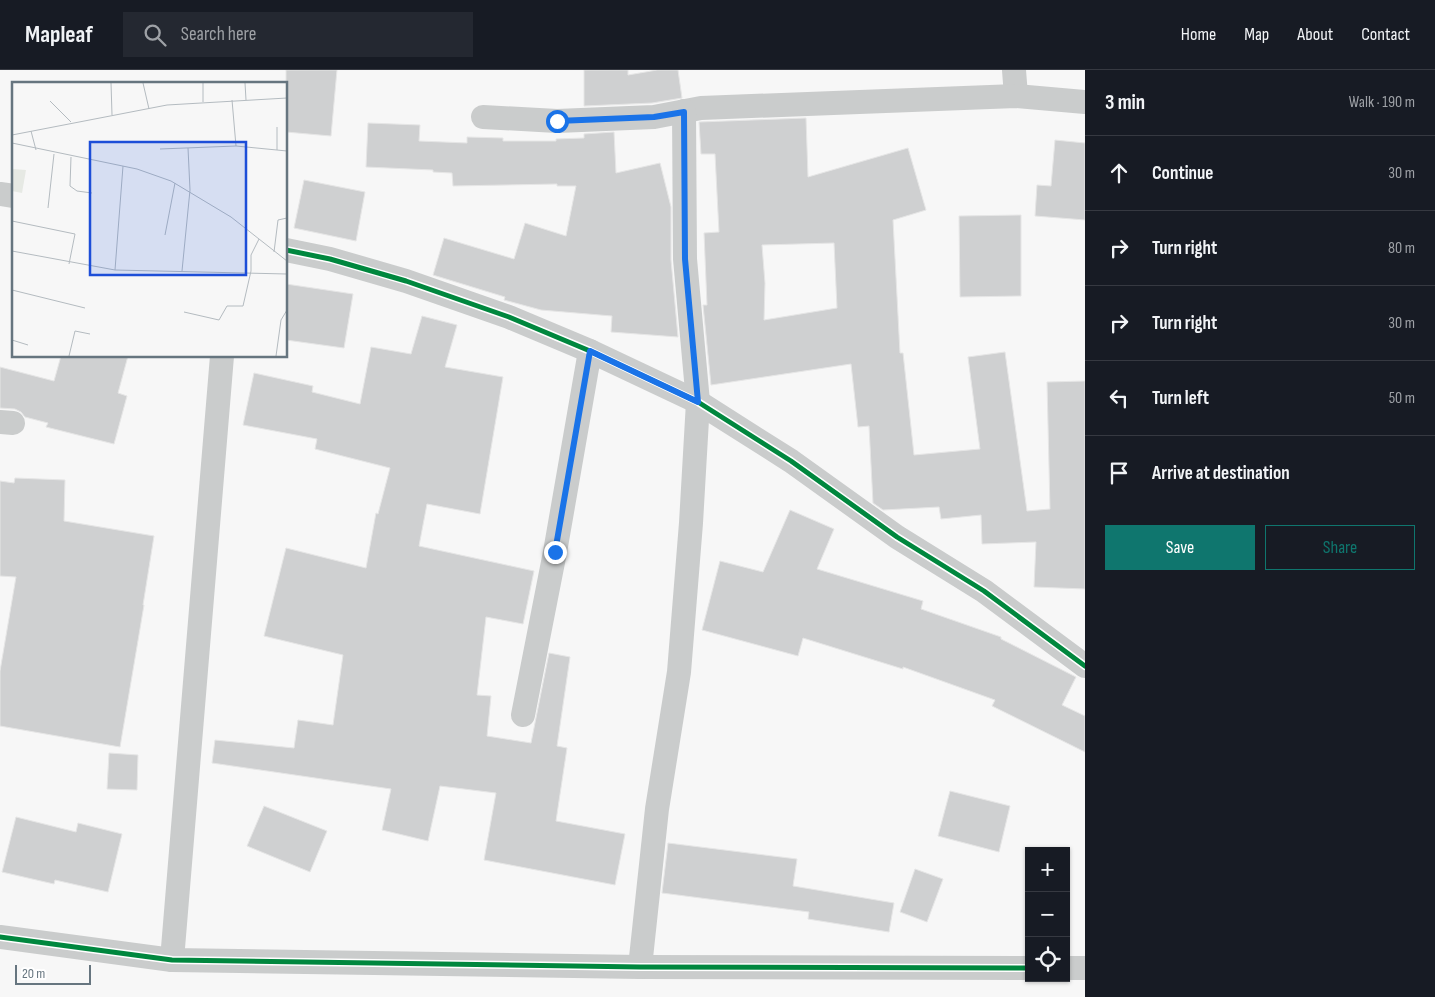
<!DOCTYPE html>
<html lang="en">
<head>
<meta charset="utf-8">
<style>
	body { margin:0; font-family:"Sofia Sans Condensed",sans-serif; background:#242831; color:#f1f3f6 }
	.controls { position:absolute; right:15px; bottom:15px; display:grid; overflow:hidden; border-radius:0px; box-shadow:0 1px 4px #0004 }
	.controls button { width:45px; height:45px; display:grid; place-items:center; padding:0; border:0; border-bottom:1px solid #363941; background:#171b24; color:#f1f3f6; font:25px sans-serif }
	.scale { position:absolute; left:15px; bottom:12px; width:76px; box-sizing:border-box; padding-left:5px; border:2px solid #66757f; border-top:0; font-size:14px; line-height:18px; white-space:nowrap; color:#66757f; -webkit-text-stroke:4px #fff; paint-order:stroke }
	.stop { position:absolute; width:15px; height:15px; margin:-11px; border:4px solid #1a73e8; border-radius:50%; background:#fff }
	.stop.end { background:#1a73e8; border-color:#fff; box-shadow:0 1px 5px #0008 }
	.list { margin:0; padding:0; list-style:none }
	h2 { display:flex; justify-content:space-between; align-items:center; height:65px; margin:0; padding:0 20px; font-size:21px }
	h2 small { font-size:16px; font-weight:400; color:#9ea1a6 }
	.list li { display:grid; grid-template-columns:32px 1fr auto; gap:15px; align-items:center; box-sizing:border-box; height:75px; padding:0 20px; border-top:1px solid #363941 }
	.list b { display:block; font-size:19px; white-space:nowrap }
	.list em { font-size:16px; font-style:normal; color:#9ea1a6 }
	.actions { display:flex; gap:10px; padding:15px 20px }
	.actions a { flex:1; padding:11px 0; border:1px solid #0f766e; border-radius:0px; text-align:center; font-size:18px; color:#0f766e }
	.actions .main { background:#0f766e; color:#fff }
	.icon { flex:none; width:28px; height:28px; fill:none; stroke:currentColor; stroke-width:2; stroke-linecap:round; stroke-linejoin:round }
	.map { position:relative; flex:none; width:1085px; height:927px; overflow:hidden }
	header { display:flex; align-items:center; gap:30px; box-sizing:border-box; height:70px; padding:0 25px; background:#171b24; border-bottom:1px solid #363941 }
	header strong { font-size:24px }
	nav { display:flex; gap:28px; margin-inline-start:auto; font-size:18px }
	.search { width:350px; height:45px; background:#242831; display:flex; align-items:center; gap:12px; box-sizing:border-box; padding:0 18px; border-radius:0px; color:#9ea1a6; font-size:19px }
	main { display:flex }
	aside { flex:1; background:#171b24 }
	.map>svg:first-child { display:block }
	.building { fill:#cfd0d1; stroke:#e6e6e6; fill-rule:evenodd }
	.lines { fill:none; stroke-linecap:round; stroke-linejoin:round }
	.street { stroke:#cacccc; stroke-width:24 }
	.cycleway-casing { stroke:#fff; stroke-width:8 }
	.cycleway { stroke:#00873e; stroke-width:5 }
	.route { stroke:#1a73e8; stroke-width:6 }
	.inset-road { fill:none; stroke:#b4bbc0; stroke-width:1 }
	.view { fill:#1d4ed8; fill-opacity:0.15; stroke:#1d4ed8; stroke-width:2.5 }
	.inset-edge { fill:none; stroke:#66757f; stroke-width:2.5 }
</style>
</head>
<body>
<header>
<strong>Mapleaf</strong>
<div class="search"><svg class="icon" aria-label="search" viewBox="0 0 24 24"><circle cx="10" cy="10" r="6"/><path d="M15 15l6 6"/></svg>Search here</div>
<nav><a>Home</a><a>Map</a><a>About</a><a>Contact</a></nav>
</header>
<main>
<div class="map">
<svg width="1085" height="927" viewBox="0 0 1085 927">
	<rect width="100%" height="100%" fill="#f7f7f7"/>
	<!-- building -->
	<g class="building">
		<polygon points="286,0 337,0 331,66 286,62"/>
		<polygon points="584,0 628,0 628,5 657,0 678,0 682,28 652,33 584,36"/>
		<path d="M806,48L808,107L908,78L926,140L893,150L900,283H903L914,385L980,379L968,287L1005,282L1027,441L1050,439L1047,312L1085,311V519L1034,517L1036,472L982,474L981,445L941,449L939,437L883,440L873,433L869,356L858,357L851,294L711,315L703,235H707L704,163L719,162L715,84H701L699,52ZM834,173L837,238L764,250L765,213L762,175Z"/>
		<polygon points="368,53 420,55 419,71 467,73 467,67 503,68 503,71 556,71 556,69 584,68 584,64 614,62 616,103 660,93 671,137 671,190 678,267 611,262 612,246 541,240 504,230 505,227 433,205 444,168 514,189 525,153 566,166 576,116 557,116 557,114 453,116 452,103 433,102 433,100 366,97"/>
		<polygon points="1055,70 1085,73 1085,150 1035,146 1037,115 1051,116"/>
		<polygon points="304,110 365,122 356,171 294,158"/>
		<polygon points="1021,145 1021,226 960,227 959,146"/>
		<polygon points="286,214 353,224 344,278 286,270"/>
		<polygon points="422,246 457,255 445,297 503,307 480,444 427,434 419,476 534,501 523,554 486,547 477,625 491,626 487,666 531,673 549,583 570,587 557,676 567,678 556,751 625,764 615,815 484,790 496,723 440,716 428,771 382,760 391,719 212,693 215,670 294,678 298,650 333,655 343,585 264,566 286,478 366,498 376,443 378,444 390,398 315,379 317,369 243,355 254,303 313,316 312,322 360,334 371,277 411,284"/>
		<polygon points="61,286 128,286 118,323 127,326 114,374 46,357 48,353 25,347 21,342 15,339 0,338 0,297 54,311"/>
		<polygon points="15,408 65,410 64,451 154,466 143,535 144,535 120,677 0,656 0,601 16,507 0,506 0,411 14,413"/>
		<polygon points="790,440 834,459 817,499 923,531 921,539 1001,567 1001,569 1076,607 1062,635 1085,646 1085,682 992,636 995,630 903,597 903,599 803,568 798,586 702,560 720,491 763,502"/>
		<polygon points="109,683 138,685 137,720 107,719"/>
		<polygon points="950,721 1010,736 999,782 938,766"/>
		<polygon points="264,736 327,761 310,802 247,776"/>
		<polygon points="16,747 76,762 78,753 122,764 108,822 55,810 54,814 2,802"/>
		<polygon points="668,773 797,789 793,816 894,833 889,862 808,849 809,842 662,823"/>
		<polygon points="915,799 943,809 927,852 900,842"/>
	</g>
	<g class="lines">
		<!-- street -->
		<g class="street">
			<polyline points="1014,0 1016,26"/>
			<polyline points="483,47 557,51 654,47 701,38 1016,26 1085,32"/>
			<polyline points="0,124 14,126"/>
			<polyline points="286,180 330,189 406,211 509,247 590,281 698,332 791,391 897,467 984,521 1085,596"/>
			<polyline points="0,352 13,353"/>
			<polyline points="523,645 555,482 590,281"/>
			<polyline points="0,867 172,890 640,897 1029,898"/>
			<polyline points="172,890 222,286"/>
			<polyline points="640,897 657,739 679,602 691,453 698,332 685,189 684,41"/>
			<polyline points="1066,898 1085,898"/>
		</g>
		<defs>
			<g id="cycleway">
				<polyline points="286,180 330,189 406,211 509,247 590,281 698,332 791,391 897,467 984,521 1085,596"/>
				<polyline points="0,867 172,890 640,897 1029,898"/>
			</g>
		</defs>
		<!-- cycleway casing -->
		<use href="#cycleway" class="cycleway-casing"/>
		<!-- cycleway -->
		<use href="#cycleway" class="cycleway"/>
	</g>
	<g class="lines">
		<!-- route -->
		<polyline class="route" points="555,482 590,281 698,332 685,189 684,42 654,47 557,51"/>
	</g>
	<!-- overview -->
	<g transform="translate(12 12)">
		<rect width="275" height="275" fill="#f7f7f7"/>
		<path d="M0,87L14,88L10,111L0,109Z" fill="#e6e9e4"/>
		<path class="inset-road" d="M99,1L100,33M131,1L137,27M233,1L234,18M220,18L224,64M38,19L59,40M191,20V1M19,49L24,68M0,53L155,23L275,16M0,61L125,87L159,99L219,135L275,179M148,67L224,64L275,69M265,68V45M59,75L58,104L65,109L80,111M36,126L42,72M0,139L63,152L57,182M153,153L163,101M0,169L103,188L275,192M262,170L266,138L275,136M103,188L111,84M170,189L178,108L176,66M0,208L73,226M172,230L207,238L215,224H231L239,189V173L247,157M0,258L16,263M57,274L63,249L78,252M264,274L269,238L275,228"/>
		<path class="view" d="M78,60H234V193H78Z"/>
		<rect width="275" height="275" class="inset-edge"/>
	</g>
</svg>
<div class="controls">
<button>+</button>
<button>−</button>
<button><svg class="icon" aria-label="locate" viewBox="0 0 24 24"><circle cx="12" cy="12" r="6"/><path d="M12 2v4M12 18v4M2 12h4M18 12h4"/></svg></button>
</div>
<div class="scale">20 m</div>
<div class="stop" style="left:557px;top:51px"></div>
<div class="stop end" style="left:555px;top:482px"></div>
</div>
<aside>
<h2>3 min<small>Walk · 190 m</small></h2>
<ul class="list">
<li><svg class="icon" aria-label="ahead" viewBox="0 0 24 24"><path d="M12 20V5M6 11l6-6 6 6"/></svg><div><b>Continue</b></div><em>30 m</em></li>
<li><svg class="icon" aria-label="right" viewBox="0 0 24 24"><path d="M7 20v-9h11M14 6l5 5-5 5"/></svg><div><b>Turn right</b></div><em>80 m</em></li>
<li><svg class="icon" aria-label="right" viewBox="0 0 24 24"><path d="M7 20v-9h11M14 6l5 5-5 5"/></svg><div><b>Turn right</b></div><em>30 m</em></li>
<li><svg class="icon" aria-label="left" viewBox="0 0 24 24"><path d="M17 20v-9H6M10 6l-5 5 5 5"/></svg><div><b>Turn left</b></div><em>50 m</em></li>
<li><svg class="icon" aria-label="arrive" viewBox="0 0 24 24"><path d="M6 21V4h12l-3 4 3 4H6"/></svg><div><b>Arrive at destination</b></div></li>
</ul>
<div class="actions"><a class="main">Save</a><a>Share</a></div>
</aside>
</main>
</body>
</html>
